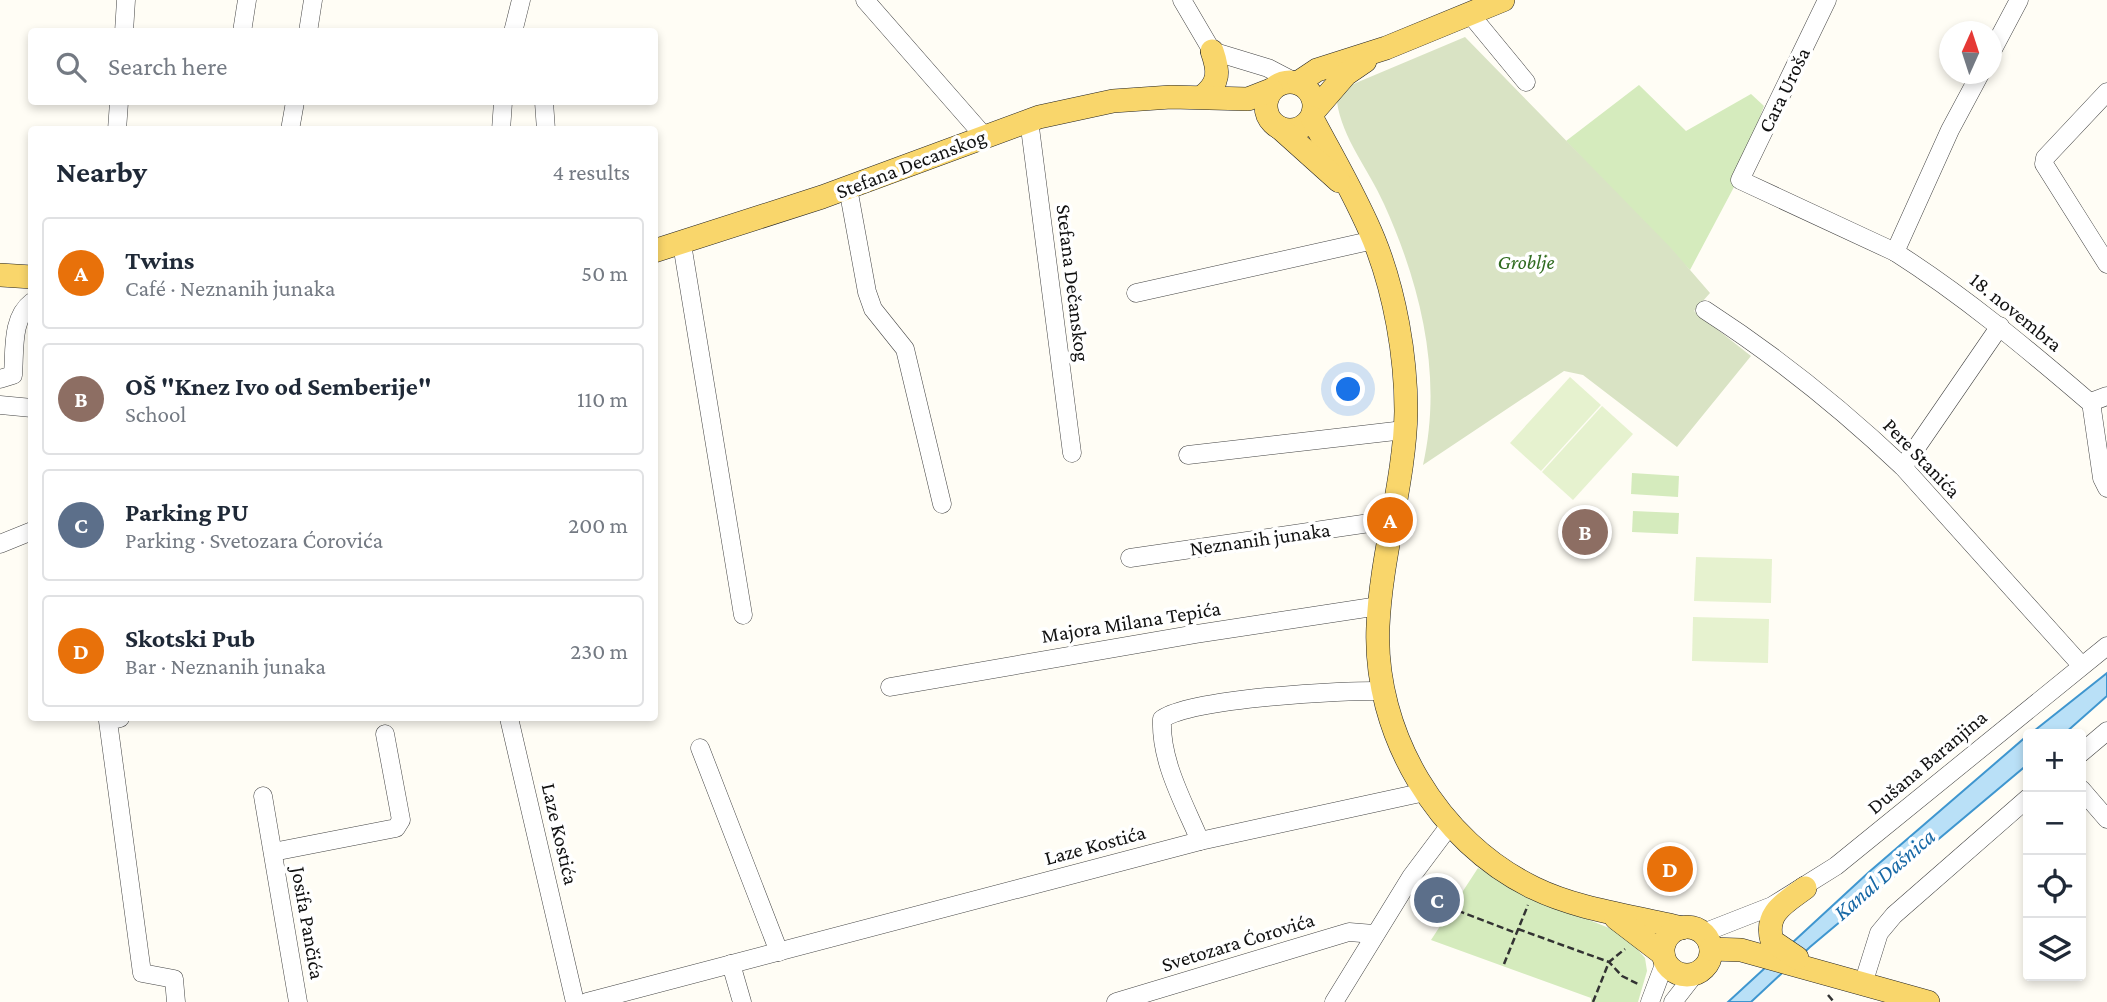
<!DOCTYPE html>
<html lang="en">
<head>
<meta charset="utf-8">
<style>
	body { margin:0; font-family:"Crimson Pro",serif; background:#f6f6f7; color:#1f2937 }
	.controls { position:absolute; right:21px; bottom:21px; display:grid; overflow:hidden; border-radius:7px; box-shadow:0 4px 10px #0003 }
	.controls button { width:63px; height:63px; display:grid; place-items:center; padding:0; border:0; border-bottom:2px solid #e0e1e3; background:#fff; color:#1f2937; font:35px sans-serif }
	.compass { position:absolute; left:1939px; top:21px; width:63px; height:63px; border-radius:50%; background:#fff; box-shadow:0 4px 10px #0003; rotate:3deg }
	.you { position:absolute; left:1349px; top:390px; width:24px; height:24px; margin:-18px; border:5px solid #fff; border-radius:50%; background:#1a73e8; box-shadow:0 0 0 10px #1a73e833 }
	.badge { display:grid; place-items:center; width:46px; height:46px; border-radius:50%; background:#c4262e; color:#fff; font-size:23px; font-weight:700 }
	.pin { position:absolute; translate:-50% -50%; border:4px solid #fff; box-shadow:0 2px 7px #0006 }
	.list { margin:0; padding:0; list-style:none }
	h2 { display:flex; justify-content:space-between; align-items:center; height:91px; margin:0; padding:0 28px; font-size:30px }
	h2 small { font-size:23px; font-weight:400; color:#747a83 }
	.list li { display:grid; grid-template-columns:46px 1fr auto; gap:21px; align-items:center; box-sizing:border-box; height:112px; margin:0 14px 14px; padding:0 14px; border:2px solid #e0e1e3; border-radius:7px }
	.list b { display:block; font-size:26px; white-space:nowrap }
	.list p { margin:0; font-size:23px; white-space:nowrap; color:#747a83 }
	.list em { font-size:23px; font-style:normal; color:#747a83 }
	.icon { flex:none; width:38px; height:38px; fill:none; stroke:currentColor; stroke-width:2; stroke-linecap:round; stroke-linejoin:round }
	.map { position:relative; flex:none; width:2107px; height:1002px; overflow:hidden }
	.search { position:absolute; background:#fff; box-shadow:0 4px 10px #0003; left:28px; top:28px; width:630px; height:77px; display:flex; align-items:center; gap:18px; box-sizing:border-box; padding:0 24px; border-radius:7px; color:#747a83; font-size:26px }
	.panel { position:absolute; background:#fff; box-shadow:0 4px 10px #0003; left:28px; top:126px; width:630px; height:595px; border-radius:7px }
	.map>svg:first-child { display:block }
	.green { fill:#d5ebbd }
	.cemetery { fill:#d9e3c4 }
	.pitch { fill:#e6f2cf }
	.water { fill:#b9e0f7; stroke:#3f96cf; stroke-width:2 }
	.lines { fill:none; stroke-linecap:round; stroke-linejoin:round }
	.minor-casing { stroke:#444; stroke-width:19 }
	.major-casing { stroke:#222; stroke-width:24 }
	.path { stroke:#333; stroke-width:2.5; stroke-dasharray:7 3.5; stroke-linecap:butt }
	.minor { stroke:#fff; stroke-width:18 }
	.major { stroke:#f9d66b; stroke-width:23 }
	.labels { text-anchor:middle; stroke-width:7; stroke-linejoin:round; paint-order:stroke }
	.street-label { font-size:21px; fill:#111; stroke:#fff }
	.park-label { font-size:21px; font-style:italic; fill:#2f6b1f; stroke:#fff }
	.water-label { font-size:23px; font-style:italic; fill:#1768a6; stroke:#fff }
</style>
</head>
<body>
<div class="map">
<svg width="2107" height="1002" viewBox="0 0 2107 1002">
	<rect width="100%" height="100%" fill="#fffdf5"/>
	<!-- green -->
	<g class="green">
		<polygon points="1639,85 1686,131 1751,94 1764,106 1734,187 1690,270 1566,141"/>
		<polygon points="1632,473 1679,476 1678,497 1631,494"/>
		<polygon points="1633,511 1679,513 1678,534 1632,532"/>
		<polygon points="1478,868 1542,901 1624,934 1645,958 1647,971 1638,1002 1591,1002 1591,998 1431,940"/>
	</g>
	<!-- cemetery -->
	<path class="cemetery" d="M1465,37L1671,248L1710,293L1694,311L1751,356L1677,447L1583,375L1564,371L1423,465C1443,376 1421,286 1384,204C1369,170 1342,138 1337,102L1351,85Z"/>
	<!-- pitch -->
	<g class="pitch">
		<polygon points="1570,377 1601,405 1541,471 1510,443"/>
		<polygon points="1602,406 1633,434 1573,500 1542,472"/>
		<polygon points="1696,557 1772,559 1771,603 1694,601"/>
		<polygon points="1693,617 1769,619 1768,663 1692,661"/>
	</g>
	<!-- water -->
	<g class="water">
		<polygon points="2107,673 2107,696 2064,734 2030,734"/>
		<polygon points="2028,735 2028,764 1810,947 1751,1002 1728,1002 1869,872"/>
	</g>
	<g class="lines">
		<defs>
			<g id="minor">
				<polyline points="865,0 984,136"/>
				<polyline points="1182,0 1212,51 1268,68 1293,81"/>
				<polyline points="1827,0 1740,180 1895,252"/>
				<polyline points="1470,14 1526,82"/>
				<polyline points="124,32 126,0"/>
				<polyline points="242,32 247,0"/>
				<polyline points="308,32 313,0"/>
				<polyline points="513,32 521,0"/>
				<polyline points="1992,51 2019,0"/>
				<path d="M1980,74L1950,130L1895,252C1964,296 2025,347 2087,400L2091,402L2107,396"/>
				<polyline points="2107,92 2045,158 2044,164 2107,264"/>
				<polyline points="544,102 546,130"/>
				<polyline points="1029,120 1072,453"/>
				<polyline points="117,130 119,102"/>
				<polyline points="290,130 295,102"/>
				<polyline points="501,130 503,102"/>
				<polyline points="848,188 867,292 873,309 905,349 942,504"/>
				<polyline points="682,244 743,615"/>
				<polyline points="1136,293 1374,240"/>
				<path d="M1705,310C1776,356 1841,408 1903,467L2081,665"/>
				<path d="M0,379L13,375C15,350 11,318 32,302"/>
				<polyline points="2091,402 2102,478 2107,488"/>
				<polyline points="0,405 32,408"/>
				<polyline points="1188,455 1404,430"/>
				<polyline points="1903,467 2000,326"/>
				<polyline points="0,544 32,531"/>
				<polyline points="1130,558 1390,520"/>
				<polyline points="890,687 1196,634 1379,606"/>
				<polyline points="120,718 108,721 142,973 174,979 176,1002"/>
				<polyline points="509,718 575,1002"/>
				<polyline points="700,748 779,952"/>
				<polyline points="2081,753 2107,731"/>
				<polyline points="2081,789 2107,819"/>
				<polyline points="263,796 298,1002"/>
				<path d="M1200,841C1184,803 1160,761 1162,719C1193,698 1343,690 1385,691"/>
				<polyline points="273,852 396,828 401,820 385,734"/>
				<polyline points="1703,933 1772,906 1836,866 2107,646"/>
				<polyline points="731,964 742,1002"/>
				<polyline points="1863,984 1879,933 1894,915 2028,798"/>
				<polyline points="587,1002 1200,841 1425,792"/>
				<polyline points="1116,1002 1349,932 1374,934"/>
				<polyline points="1334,1002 1411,877 1450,825"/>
				<polyline points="1650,1002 1665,962"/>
				<polyline points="1673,1002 1694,975"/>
			</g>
			<g id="major">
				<circle cx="1290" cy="106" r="24"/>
				<polyline points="1299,82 1317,70 1386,48 1503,0"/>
				<path d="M1202,97C1220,83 1219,71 1212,51"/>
				<polyline points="1314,111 1346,74 1365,61"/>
				<path d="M1312,118C1333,158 1357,198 1374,240C1395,292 1406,356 1406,411C1405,480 1381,555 1378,626C1373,733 1438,842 1534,888C1579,910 1634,916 1682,928"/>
				<polyline points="1280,128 1339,181"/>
				<polyline points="654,251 822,197 1039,117 1113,101 1171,97 1248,99 1271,90"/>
				<polyline points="0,275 32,277"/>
				<polyline points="1616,918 1663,954"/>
				<circle cx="1687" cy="951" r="24"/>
				<polyline points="1711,949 1741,950 1928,1002"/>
				<path d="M1797,958L1772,941C1764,913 1785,903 1805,888"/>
			</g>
		</defs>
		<!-- minor casing -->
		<use href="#minor" class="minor-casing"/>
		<!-- major casing -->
		<use href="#major" class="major-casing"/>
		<!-- path -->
		<g class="path">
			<polyline points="1438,903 1516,933"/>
			<polyline points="1518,929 1609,962 1622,976 1638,984"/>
			<polyline points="1504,964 1528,905"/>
			<polyline points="1828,995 1834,1002"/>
			<polyline points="1593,1002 1609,962 1625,949"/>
		</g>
		<!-- minor -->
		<use href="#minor" class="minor"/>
		<!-- major -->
		<use href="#major" class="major"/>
	</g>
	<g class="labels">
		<!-- street labels -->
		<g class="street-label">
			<text transform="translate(1784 90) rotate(-64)" y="7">Cara Uroša</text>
			<text transform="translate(911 164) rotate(-21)" y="7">Stefana Decanskog</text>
			<text transform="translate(1073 283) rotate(83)" y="7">Stefana Dečanskog</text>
			<text transform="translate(2016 312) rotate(39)" y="7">18. novembra</text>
			<text transform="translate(1922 458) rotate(46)" y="7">Pere Stanića</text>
			<text transform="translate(1260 539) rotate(-8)" y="7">Neznanih junaka</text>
			<text transform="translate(1131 622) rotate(-9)" y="7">Majora Milana Tepića</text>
			<text transform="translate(1927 762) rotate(-40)" y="7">Dušana Baranjina</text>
			<text transform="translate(560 834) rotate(77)" y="7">Laze Kostića</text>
			<text transform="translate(1095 845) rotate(-15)" y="7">Laze Kostića</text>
			<text transform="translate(308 923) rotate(80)" y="7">Josifa Pančića</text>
			<text transform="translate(1238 942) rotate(-17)" y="7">Svetozara Ćorovića</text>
		</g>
		<!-- park labels -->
		<g class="park-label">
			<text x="1526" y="269">Groblje</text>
		</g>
		<!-- water labels -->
		<g class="water-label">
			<text transform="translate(1884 874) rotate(-41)" y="8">Kanal Dašnica</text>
		</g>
	</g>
</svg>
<div class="controls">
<button>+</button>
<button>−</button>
<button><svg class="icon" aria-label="locate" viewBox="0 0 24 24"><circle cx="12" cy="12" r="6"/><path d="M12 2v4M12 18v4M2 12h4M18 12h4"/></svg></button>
<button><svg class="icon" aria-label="layers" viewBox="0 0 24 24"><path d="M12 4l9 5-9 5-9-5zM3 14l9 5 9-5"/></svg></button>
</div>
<svg class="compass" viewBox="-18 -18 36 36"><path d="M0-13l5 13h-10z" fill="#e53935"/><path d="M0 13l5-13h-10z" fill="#747a83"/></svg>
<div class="you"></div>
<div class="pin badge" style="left:1390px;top:520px;background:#e8710a">A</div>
<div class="pin badge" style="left:1585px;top:532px;background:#8d6e63">B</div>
<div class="pin badge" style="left:1437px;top:900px;background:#5c6f8a">C</div>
<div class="pin badge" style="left:1670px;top:869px;background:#e8710a">D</div>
<div class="search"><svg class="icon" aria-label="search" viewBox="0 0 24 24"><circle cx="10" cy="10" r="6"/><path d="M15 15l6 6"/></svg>Search here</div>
<section class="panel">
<h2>Nearby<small>4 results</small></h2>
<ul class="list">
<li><span class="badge" style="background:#e8710a">A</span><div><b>Twins</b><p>Café · Neznanih junaka</p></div><em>50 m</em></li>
<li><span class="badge" style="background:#8d6e63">B</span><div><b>OŠ &quot;Knez Ivo od Semberije&quot;</b><p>School</p></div><em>110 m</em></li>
<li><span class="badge" style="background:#5c6f8a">C</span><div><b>Parking PU</b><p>Parking · Svetozara Ćorovića</p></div><em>200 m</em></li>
<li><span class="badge" style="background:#e8710a">D</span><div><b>Skotski Pub</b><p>Bar · Neznanih junaka</p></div><em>230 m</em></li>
</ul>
</section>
</div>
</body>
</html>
